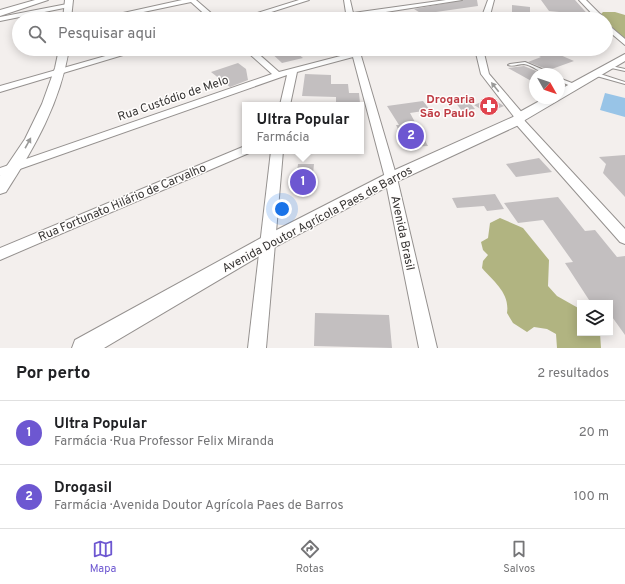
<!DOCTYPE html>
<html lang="pt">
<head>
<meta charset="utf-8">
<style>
	body { margin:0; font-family:Overpass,sans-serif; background:#f6f6f6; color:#202124 }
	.controls { position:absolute; right:12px; bottom:12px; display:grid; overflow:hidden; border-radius:0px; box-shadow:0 2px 10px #0003 }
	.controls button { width:36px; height:36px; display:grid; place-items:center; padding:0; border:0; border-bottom:1px solid #e0e0e0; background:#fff; color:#202124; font:20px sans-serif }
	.compass { position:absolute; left:529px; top:68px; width:36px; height:36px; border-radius:50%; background:#fff; box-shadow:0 2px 10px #0003; rotate:130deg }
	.you { position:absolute; left:282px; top:209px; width:14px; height:14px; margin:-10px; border:3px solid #fff; border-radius:50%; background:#1a73e8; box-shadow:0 0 0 6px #1a73e833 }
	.badge { display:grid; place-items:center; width:26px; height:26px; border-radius:50%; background:#6d57d1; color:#fff; font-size:13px; font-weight:700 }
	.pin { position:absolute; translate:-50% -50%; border:2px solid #fff; box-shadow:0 1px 4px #0006 }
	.popup { position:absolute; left:242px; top:102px; width:122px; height:52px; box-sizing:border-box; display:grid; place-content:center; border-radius:0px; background:#fff; filter:drop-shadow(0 1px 3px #0005); font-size:13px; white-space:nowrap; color:#757577 }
	.popup b { font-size:15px; color:#202124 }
	.popup::after { content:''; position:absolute; left:50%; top:100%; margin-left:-8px; border:8px solid transparent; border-top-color:#fff }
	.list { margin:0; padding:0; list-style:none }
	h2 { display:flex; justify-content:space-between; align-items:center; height:52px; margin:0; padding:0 16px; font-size:17px }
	h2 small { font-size:13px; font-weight:400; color:#757577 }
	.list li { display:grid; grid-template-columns:26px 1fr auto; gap:12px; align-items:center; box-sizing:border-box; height:64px; padding:0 16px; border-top:1px solid #e0e0e0 }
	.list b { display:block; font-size:15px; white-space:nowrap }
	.list p { margin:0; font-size:13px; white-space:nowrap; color:#757577 }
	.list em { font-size:13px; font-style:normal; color:#757577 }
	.icon { flex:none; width:22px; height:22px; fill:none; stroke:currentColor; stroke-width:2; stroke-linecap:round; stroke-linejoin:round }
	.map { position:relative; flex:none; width:625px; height:348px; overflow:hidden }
	.search { position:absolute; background:#fff; box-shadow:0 2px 10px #0003; left:12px; right:12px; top:12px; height:44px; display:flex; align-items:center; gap:10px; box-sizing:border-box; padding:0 14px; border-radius:22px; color:#757577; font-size:15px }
	.sheet { height:180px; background:#fff }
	nav { display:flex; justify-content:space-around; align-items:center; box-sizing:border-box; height:56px; border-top:1px solid #e0e0e0; background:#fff; font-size:11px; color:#757577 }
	nav a { display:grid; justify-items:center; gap:2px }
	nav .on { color:#6d57d1 }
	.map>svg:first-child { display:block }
	.forest { fill:#b1b481 }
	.water { fill:#98c4e7 }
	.building { fill:#c3bfc0 }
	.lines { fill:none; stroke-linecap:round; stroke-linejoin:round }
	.service-casing { stroke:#95918f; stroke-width:2 }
	.minor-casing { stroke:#95918f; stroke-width:2 }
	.tertiary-casing { stroke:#95918f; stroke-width:2 }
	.service { fill:#fff; fill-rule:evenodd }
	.minor { fill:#fff; fill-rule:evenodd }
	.tertiary { fill:#fff; fill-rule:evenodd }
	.oneway { fill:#9a9a99 }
	.labels { text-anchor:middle; stroke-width:3; stroke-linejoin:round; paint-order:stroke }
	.street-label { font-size:12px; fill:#363433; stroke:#fffdfc }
	.health-label { font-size:12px; font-weight:bold; fill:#be3a42; stroke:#fffdfc; text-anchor:end }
</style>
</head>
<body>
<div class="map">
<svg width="625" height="348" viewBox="0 0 625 348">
	<rect width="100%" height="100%" fill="#f3efed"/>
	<!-- forest -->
	<g class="forest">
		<polygon points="603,12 615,12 625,15 625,39 621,37 601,14"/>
		<path d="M500,218L523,228L549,260L548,286L557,296L580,309V333H600L601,348H557L556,334L547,329L534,327L527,332L513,323L507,313C510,293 494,282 482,268L483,261L488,255L483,250L481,242L488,238L490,223Z"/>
	</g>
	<!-- water -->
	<polygon class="water" points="605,93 625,98 625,117 600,110"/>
	<!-- building -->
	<g class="building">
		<polygon points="463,0 477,0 478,6 422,14 414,9"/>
		<polygon points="541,0 575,0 592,19 567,19 559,12 549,11"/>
		<polygon points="512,5 530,7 530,19 512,17"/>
		<polygon points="267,49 292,49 303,58 282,63"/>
		<polygon points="551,51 574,61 549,70 528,62 541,57 537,55"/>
		<polygon points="238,63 246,69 248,80 230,87 211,72"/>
		<polygon points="524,66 541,73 535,74 535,83 508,68"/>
		<polygon points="305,74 331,75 331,84 348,84 349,93 359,93 360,103 336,103 336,97 302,96"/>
		<polygon points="465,97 475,109 462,111 452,98"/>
		<polygon points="491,98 504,106 487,113 474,105"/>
		<polygon points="423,101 430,110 410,113 428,146 407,147 396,125 399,125 387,106"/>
		<polygon points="625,155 625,197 603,173 606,164 599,157"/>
		<polygon points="539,158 552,172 516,177 506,164"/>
		<polygon points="298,164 314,164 311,194 292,193 295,170 297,171"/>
		<polygon points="495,194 504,209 487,211 484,206 457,208 452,198"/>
		<polygon points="558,197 585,231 595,230 617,257 625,256 625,335 610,314 610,303 591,303 565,263 573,262 543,220 518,223 504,203"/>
		<polygon points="315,313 389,315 392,348 314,346"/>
	</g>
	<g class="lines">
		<defs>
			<g id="service">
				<path d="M525,62L551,73V74C540,74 533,65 524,64C518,64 513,67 508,65L510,64Z"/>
				<polygon points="607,65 625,69 625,71 607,67"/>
				<polygon points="593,73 597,73 625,82 625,84 593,75"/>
				<polygon points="559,78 577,85 577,86 575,87 573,87 559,81"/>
			</g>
			<g id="minor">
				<polygon points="182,0 196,0 218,19 210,19 191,2 110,19 96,19"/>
				<polygon points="299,0 309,0 249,19 238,19"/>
				<polygon points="344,0 350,0 353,13 446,0 462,0 354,17 355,19 347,19"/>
				<polygon points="488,0 494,0 489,19 481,19"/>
				<polygon points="579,0 586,0 605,19 597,19"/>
				<polygon points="67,4 70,6 69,7 0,21 0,17"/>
				<polygon points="606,23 625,39 625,45 606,29"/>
				<polygon points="130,49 143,49 0,92 0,86"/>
				<polygon points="244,49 253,49 279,72 352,53 351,49 359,49 397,178 437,348 419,348 385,178 353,57 297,72 290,105 280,105 287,75 0,176 0,168 272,74"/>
				<polygon points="475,49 483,49 489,74 524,115 525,117 523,119 625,229 625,244 620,242 514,122 513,120 515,118 481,74"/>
				<polygon points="245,146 245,151 250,151 249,153 0,260 0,248"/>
				<polygon points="271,151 283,151 266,348 248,348"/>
			</g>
			<g id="tertiary">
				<polygon points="35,0 48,0 0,16 0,10"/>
				<polygon points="65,0 73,0 71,19 63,19"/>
				<path d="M59,49H69C60,103 35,147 6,192L0,194V176L25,139L42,104L55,68Z"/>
				<polygon points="625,54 625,61 525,120 523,123 396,182 273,248 104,348 72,348 75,340 261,238 386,174 513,117 516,114 545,98 559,98 559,90"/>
			</g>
		</defs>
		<!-- service casing -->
		<use href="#service" class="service-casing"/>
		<!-- minor casing -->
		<use href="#minor" class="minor-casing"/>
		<!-- tertiary casing -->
		<use href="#tertiary" class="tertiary-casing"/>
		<!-- service -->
		<use href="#service" class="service"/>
		<!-- minor -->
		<use href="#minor" class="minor"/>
		<!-- tertiary -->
		<use href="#tertiary" class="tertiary"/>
	</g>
	<!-- one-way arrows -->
	<defs><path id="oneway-solid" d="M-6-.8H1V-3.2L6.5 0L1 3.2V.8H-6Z"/></defs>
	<g class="oneway">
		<use href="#oneway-solid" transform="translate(495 87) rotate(-128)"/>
		<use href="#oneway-solid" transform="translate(28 143) rotate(-61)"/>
	</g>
	<!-- icons -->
	<defs>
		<symbol id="pharmacy-disc" viewBox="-11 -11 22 22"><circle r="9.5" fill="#e0444e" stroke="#fffdfc"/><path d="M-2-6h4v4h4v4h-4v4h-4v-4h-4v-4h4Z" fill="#fff"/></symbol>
	</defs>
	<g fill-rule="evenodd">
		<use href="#pharmacy-disc" x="478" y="95" width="22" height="22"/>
	</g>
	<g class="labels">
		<!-- street labels -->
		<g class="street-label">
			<text transform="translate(173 98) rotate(-19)" y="4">Rua Custódio de Melo</text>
			<text transform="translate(122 202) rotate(-23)" y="4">Rua Fortunato Hilário de Carvalho</text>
			<text transform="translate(317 219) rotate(-28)" y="4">Avenida Doutor Agrícola Paes de Barros</text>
			<text transform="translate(403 233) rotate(78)" y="4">Avenida Brasil</text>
		</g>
		<!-- health labels -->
		<g class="health-label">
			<text x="475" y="103">Drogaria<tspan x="475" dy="14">São Paulo</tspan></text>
		</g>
	</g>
</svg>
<div class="controls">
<button><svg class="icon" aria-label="layers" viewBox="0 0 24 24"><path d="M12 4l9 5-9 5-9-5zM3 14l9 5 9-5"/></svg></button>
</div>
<svg class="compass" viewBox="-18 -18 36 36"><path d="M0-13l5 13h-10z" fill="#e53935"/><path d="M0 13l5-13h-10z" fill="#757577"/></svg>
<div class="you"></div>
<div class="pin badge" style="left:303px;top:182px">1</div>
<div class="popup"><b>Ultra Popular</b>Farmácia</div>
<div class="pin badge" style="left:411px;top:136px">2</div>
<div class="search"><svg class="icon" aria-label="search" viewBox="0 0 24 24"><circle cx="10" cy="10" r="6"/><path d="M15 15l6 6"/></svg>Pesquisar aqui</div>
</div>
<section class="sheet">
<h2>Por perto<small>2 resultados</small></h2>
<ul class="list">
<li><span class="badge">1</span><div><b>Ultra Popular</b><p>Farmácia · Rua Professor Felix Miranda</p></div><em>20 m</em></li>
<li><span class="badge">2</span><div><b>Drogasil</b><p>Farmácia · Avenida Doutor Agrícola Paes de Barros</p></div><em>100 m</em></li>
</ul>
</section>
<nav>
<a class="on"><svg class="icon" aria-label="map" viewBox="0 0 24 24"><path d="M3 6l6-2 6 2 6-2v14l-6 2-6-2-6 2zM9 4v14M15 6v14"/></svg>Mapa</a>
<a><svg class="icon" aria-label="directions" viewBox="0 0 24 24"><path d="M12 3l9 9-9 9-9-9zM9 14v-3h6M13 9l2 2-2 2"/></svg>Rotas</a>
<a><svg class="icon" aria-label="saved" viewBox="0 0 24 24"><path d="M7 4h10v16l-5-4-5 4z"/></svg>Salvos</a>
</nav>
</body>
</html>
